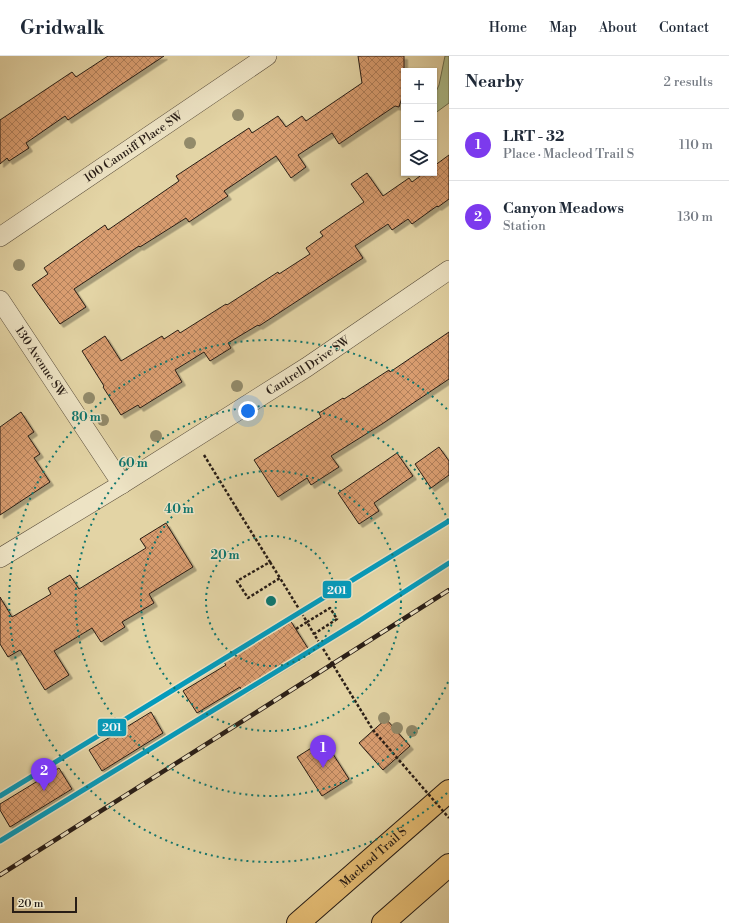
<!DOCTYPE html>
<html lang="en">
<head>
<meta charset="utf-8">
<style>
	body { margin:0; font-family:"Libre Bodoni",serif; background:#f6f6f7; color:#1f2937 }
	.controls { position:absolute; right:12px; top:12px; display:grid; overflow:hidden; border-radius:0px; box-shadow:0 1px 3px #0004 }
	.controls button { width:36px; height:36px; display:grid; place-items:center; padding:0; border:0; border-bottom:1px solid #e0e1e3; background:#fff; color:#1f2937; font:20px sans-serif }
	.scale { position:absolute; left:12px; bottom:10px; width:65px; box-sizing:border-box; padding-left:4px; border:2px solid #281d16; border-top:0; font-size:11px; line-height:14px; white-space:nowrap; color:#281d16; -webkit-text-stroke:3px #ede3c4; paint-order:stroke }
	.you { position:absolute; left:248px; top:355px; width:14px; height:14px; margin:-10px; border:3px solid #fff; border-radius:50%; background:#1a73e8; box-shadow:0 0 0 6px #1a73e833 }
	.badge { display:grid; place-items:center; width:26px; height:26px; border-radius:50%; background:#7c3aed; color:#fff; font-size:13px; font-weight:700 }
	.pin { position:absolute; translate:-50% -33px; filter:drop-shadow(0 1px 2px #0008) }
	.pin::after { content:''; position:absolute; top:21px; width:14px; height:12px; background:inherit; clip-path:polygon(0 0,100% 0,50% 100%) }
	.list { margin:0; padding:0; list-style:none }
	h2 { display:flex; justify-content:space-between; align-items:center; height:52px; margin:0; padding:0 16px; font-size:17px }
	h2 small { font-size:13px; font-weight:400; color:#747a83 }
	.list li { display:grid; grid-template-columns:26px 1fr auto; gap:12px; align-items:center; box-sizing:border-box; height:72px; padding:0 16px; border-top:1px solid #e0e1e3 }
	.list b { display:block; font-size:15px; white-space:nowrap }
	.list p { margin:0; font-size:13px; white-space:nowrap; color:#747a83 }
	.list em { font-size:13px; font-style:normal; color:#747a83 }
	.icon { flex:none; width:22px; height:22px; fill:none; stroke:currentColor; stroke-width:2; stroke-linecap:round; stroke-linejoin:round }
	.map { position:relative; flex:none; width:449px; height:867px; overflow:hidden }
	header { display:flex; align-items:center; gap:24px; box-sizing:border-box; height:56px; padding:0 20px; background:#fff; border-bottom:1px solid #e0e1e3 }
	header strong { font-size:19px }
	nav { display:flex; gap:22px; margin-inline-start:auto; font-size:14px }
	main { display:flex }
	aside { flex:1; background:#fff }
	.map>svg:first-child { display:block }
	.green { fill:#adbe8b; stroke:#6a6e50 }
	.building { fill:url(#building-cross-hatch); stroke:#281d16; filter:url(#shadow) }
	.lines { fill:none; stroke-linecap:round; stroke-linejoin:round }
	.minor-casing { stroke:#574b3a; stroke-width:20 }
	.motorway-casing { stroke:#281d16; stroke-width:24 }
	.path { stroke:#281d16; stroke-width:2.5; stroke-dasharray:3 2; stroke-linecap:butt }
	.minor { stroke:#ede3c4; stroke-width:19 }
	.motorway { stroke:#e2ba72; stroke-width:22 }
	.rail-casing { stroke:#281d16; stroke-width:4.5 }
	.rail { stroke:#ede3c4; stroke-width:3; stroke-dasharray:9; stroke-linecap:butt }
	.path-bridge { stroke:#281d16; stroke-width:2.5; stroke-dasharray:3 2; stroke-linecap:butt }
	.rail-1-casing { stroke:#ede3c4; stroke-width:8 }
	.rail-1 { stroke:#049bbc; stroke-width:5 }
	.tree { fill:#928a6a }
	.ring { fill:none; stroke:#0f766e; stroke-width:2; stroke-dasharray:2 4 }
	.labels { text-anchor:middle; stroke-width:3; stroke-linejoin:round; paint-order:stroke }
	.street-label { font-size:12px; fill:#281d16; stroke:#ede3c4 }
	.centre { fill:#0f766e; stroke:#ede3c4; stroke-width:2 }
	.ring-label { font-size:12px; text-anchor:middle; font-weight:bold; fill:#0f766e; stroke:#ede3c4; stroke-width:3; stroke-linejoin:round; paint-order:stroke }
	.line-badge { stroke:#ede3c4; stroke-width:1.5 }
	.badge-label { font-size:11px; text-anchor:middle; font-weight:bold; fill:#fff }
</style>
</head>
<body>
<header>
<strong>Gridwalk</strong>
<nav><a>Home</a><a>Map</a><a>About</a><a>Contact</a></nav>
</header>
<main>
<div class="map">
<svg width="449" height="867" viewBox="0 0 449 867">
	<defs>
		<pattern id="building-cross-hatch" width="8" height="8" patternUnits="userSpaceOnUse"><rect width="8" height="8" fill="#d99d6f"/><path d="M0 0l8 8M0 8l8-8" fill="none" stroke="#b07f5a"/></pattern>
		<filter id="shadow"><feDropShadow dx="3.5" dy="3.5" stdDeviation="0" flood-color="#0004"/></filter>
	</defs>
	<rect width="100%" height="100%" fill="#e3d4a5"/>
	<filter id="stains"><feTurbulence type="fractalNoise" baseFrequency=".005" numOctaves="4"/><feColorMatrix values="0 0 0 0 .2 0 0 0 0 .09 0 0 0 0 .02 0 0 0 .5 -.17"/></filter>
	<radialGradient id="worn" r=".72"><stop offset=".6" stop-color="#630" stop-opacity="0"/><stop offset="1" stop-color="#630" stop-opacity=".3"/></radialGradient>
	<!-- green -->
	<polygon class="green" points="445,0 449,0 449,47 434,58 434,40 439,29"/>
	<!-- building -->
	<g class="building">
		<polygon points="108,0 164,0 68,64 65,60 26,87 29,92 9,105 7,102 0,108 0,64 72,16 76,21"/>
		<polygon points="358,0 404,0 404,35 399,51 395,50 339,88 332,77 298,99 306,111 291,122 276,100 224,135 228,140 189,166 186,162 140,191 139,190 74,233 86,251 60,268 32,229 48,218 44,212 105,169 108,174 179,125 176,120 249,72 252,77 278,60 286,71 302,60 306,65 362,27"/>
		<polygon points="449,99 449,143 438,151 437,150 412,168 408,163 392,174 388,168 355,190 363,202 259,270 258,269 228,287 231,292 210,305 204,296 175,314 182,326 140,352 138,349 121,359 103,331 104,330 82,295 105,280 121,305 162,280 164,283 178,274 180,277 226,248 227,249 278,216 279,218 310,198 306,192 323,180 320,176 364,146 351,128 367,117 383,140 409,122 412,126 424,117 434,117 434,110"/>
		<polygon points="449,276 449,323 382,368 331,400 339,411 311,429 307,422 278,441 254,404 321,361 319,357 343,342 344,343 389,314 390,316"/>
		<polygon points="21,356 34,376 28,380 40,398 34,402 50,426 0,459 0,371"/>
		<polygon points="439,391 449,405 449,419 431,432 415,408"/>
		<polygon points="397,397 413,420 374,447 379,455 359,468 338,437"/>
		<polygon points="166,467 193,511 149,538 154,547 122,566 125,571 101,586 92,572 54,595 69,619 45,634 20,594 8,601 0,588 0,541 12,561 51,538 48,532 70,519 79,533 146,492 140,483"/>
		<polygon points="290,564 309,594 242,635 240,631 197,657 183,635 226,609 223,605"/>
		<polygon points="151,656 163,677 102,715 89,694"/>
		<polygon points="386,663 410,690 383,714 359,687"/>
		<polygon points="324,684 349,723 322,740 297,701"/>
		<polygon points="59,712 72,733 10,771 0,754 0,748"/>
	</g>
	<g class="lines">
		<defs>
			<g id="minor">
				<path id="s1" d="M0,181L267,0"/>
				<path id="s2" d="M0,244L122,428"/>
				<path id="s3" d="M0,502L122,428L307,311L449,214"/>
			</g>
			<g id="motorway">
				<path id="s4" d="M298,867L449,735"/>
				<polyline points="383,867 449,809"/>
			</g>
		</defs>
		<!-- minor casing -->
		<use href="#minor" class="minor-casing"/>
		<!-- motorway casing -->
		<use href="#motorway" class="motorway-casing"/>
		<!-- path -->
		<g class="path">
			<polyline points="204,399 237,453"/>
			<polyline points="270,506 280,522"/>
			<polyline points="296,573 307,566 314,578"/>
		</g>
		<!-- minor -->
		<use href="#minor" class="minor"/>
		<!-- motorway -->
		<use href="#motorway" class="motorway"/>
		<defs>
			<polyline id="rail" points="0,819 449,534"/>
		</defs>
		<!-- rail casing -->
		<use href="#rail" class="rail-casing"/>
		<!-- rail -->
		<use href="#rail" class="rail"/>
		<!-- path-bridge -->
		<polyline class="path-bridge" points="237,453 270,506 237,525 248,542 280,522 307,566 330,552 337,563 314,578 373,674 449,762"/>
		<defs>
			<g id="rail-1">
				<polyline points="0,740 449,465"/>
				<polyline points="0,785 359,565 449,507"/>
			</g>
		</defs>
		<!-- rail-1 casing -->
		<use href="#rail-1" class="rail-1-casing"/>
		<!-- rail-1 -->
		<use href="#rail-1" class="rail-1"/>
	</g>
	<!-- trees -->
	<g class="tree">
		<circle cx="238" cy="59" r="6"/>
		<circle cx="190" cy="87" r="6"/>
		<circle cx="19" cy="209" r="6"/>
		<circle cx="237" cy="330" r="6"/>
		<circle cx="89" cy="342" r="6"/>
		<circle cx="103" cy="364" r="6"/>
		<circle cx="156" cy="380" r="6"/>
		<circle cx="384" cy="662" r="6"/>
		<circle cx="397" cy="672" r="6"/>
		<circle cx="412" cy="675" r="6"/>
	</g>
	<!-- distance rings -->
	<g class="ring">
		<circle cx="271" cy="545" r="65"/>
		<circle cx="271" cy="545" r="130"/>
		<path d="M448 626A195 195 0 1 1 448 464"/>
		<path d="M447 737A261 261 0 1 1 447 353"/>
	</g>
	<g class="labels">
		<!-- street labels -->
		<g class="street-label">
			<text dy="4" stroke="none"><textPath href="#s1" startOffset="161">100 Canniff Place SW</textPath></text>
			<text dy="4" stroke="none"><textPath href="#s2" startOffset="74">130 Avenue SW</textPath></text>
			<text dy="4" stroke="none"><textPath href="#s3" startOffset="363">Cantrell Drive SW</textPath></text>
			<text dy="4" stroke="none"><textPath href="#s4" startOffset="100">Macleod Trail S</textPath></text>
		</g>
	</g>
	<circle cx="271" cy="545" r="6" class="centre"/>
	<g class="ring-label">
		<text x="86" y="365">80 m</text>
		<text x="133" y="411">60 m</text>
		<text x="179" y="457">40 m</text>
		<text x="225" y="503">20 m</text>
	</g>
	<g class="line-badge">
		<rect x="322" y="524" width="30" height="19" rx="4" fill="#049bbc"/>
		<rect x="97" y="662" width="30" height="19" rx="4" fill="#049bbc"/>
	</g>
	<g class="badge-label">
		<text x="337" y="538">201</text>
		<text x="112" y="675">201</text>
	</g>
	<rect width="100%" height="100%" filter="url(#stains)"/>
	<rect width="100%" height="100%" fill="url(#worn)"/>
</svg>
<div class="controls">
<button>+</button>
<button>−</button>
<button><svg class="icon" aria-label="layers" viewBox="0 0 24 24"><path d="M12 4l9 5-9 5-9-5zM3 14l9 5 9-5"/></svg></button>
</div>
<div class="scale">20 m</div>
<div class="you"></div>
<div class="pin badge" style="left:323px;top:712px">1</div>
<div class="pin badge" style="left:44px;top:735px">2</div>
</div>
<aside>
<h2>Nearby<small>2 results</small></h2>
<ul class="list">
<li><span class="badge">1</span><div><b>LRT - 32</b><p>Place · Macleod Trail S</p></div><em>110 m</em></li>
<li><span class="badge">2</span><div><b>Canyon Meadows</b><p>Station</p></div><em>130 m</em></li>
</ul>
</aside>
</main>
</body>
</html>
